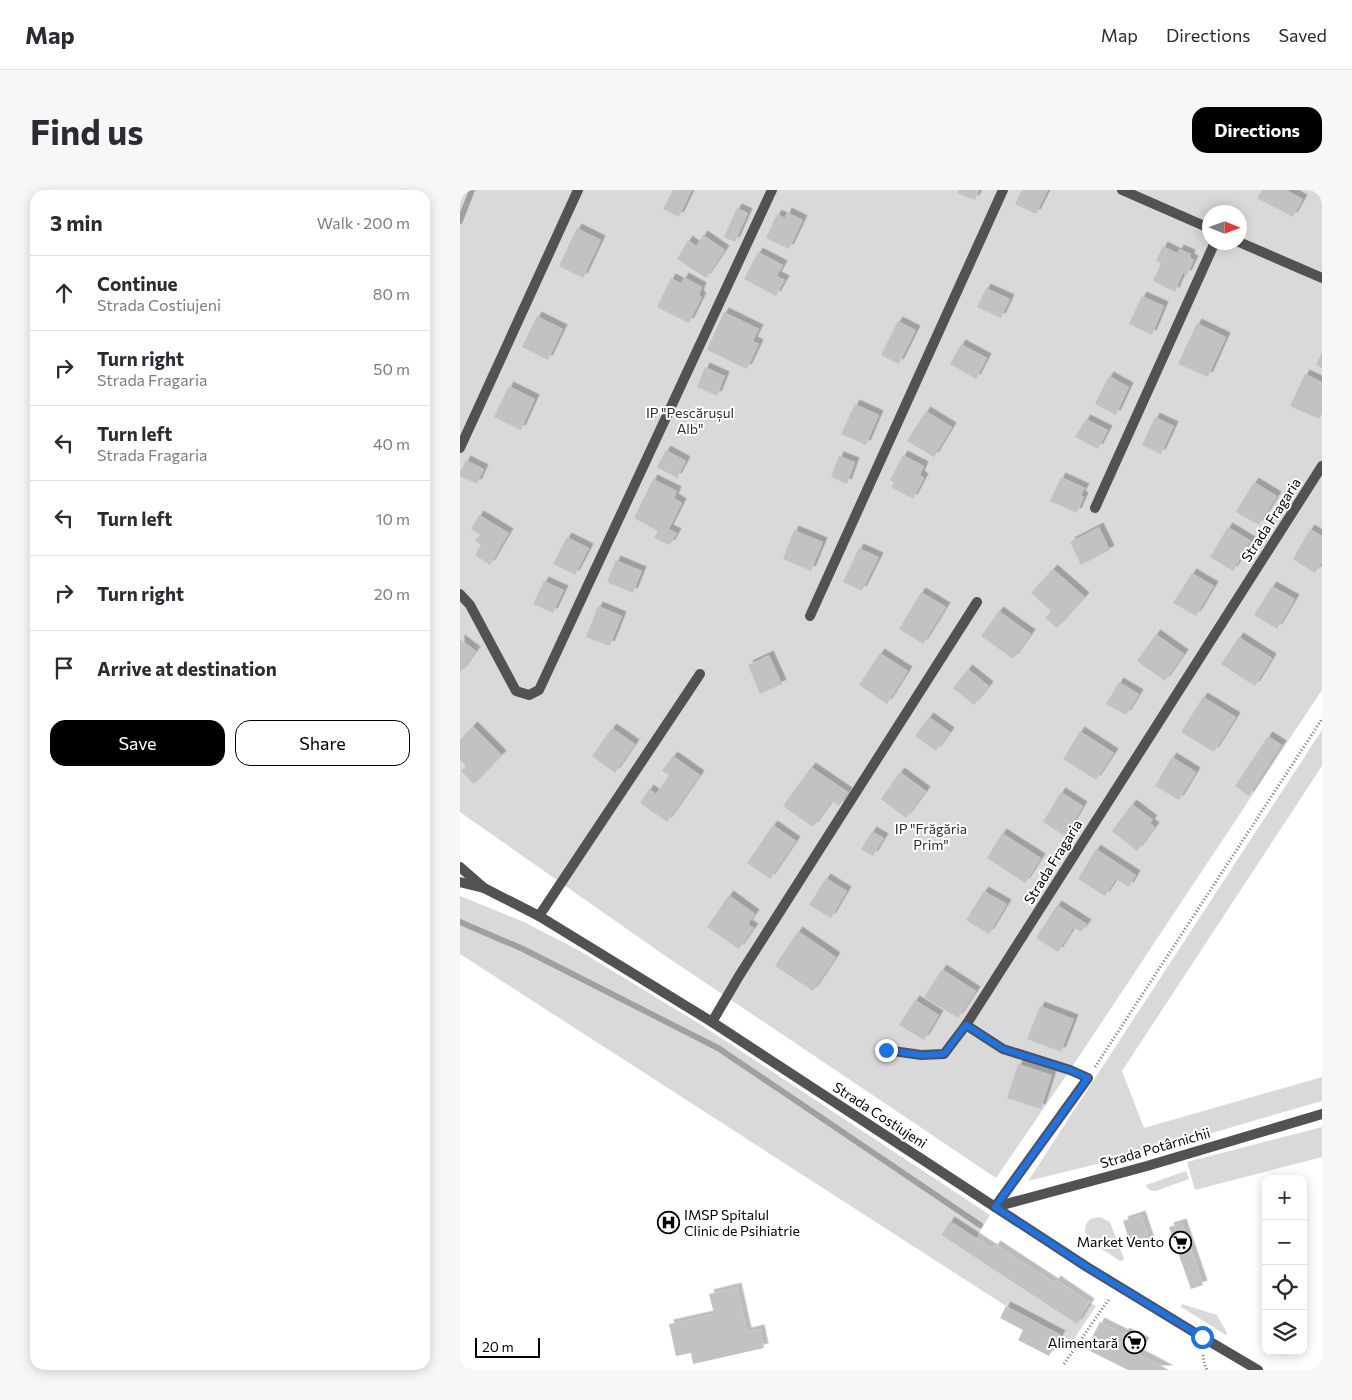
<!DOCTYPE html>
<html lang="en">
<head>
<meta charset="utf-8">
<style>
	body { margin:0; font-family:Commissioner,sans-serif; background:#f7f7f7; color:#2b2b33 }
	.controls { position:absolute; right:15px; bottom:15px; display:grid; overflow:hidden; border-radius:10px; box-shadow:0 2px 12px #0003 }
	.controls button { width:45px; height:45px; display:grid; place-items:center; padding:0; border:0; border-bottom:1px solid #e1e1e2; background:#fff; color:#2b2b33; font:25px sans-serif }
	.compass { position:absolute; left:742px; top:15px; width:45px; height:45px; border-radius:50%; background:#fff; box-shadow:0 2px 12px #0003; rotate:91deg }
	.scale { position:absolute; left:15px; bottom:12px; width:65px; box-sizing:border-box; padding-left:5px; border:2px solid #000; border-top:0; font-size:14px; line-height:18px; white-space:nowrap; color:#000; -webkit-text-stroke:4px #fff; paint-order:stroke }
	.stop { position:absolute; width:15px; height:15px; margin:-11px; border:4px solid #1a73e8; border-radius:50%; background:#fff }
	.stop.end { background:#1a73e8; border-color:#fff; box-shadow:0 1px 5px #0008 }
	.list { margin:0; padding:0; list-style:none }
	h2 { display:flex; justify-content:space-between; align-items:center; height:65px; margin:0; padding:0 20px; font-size:21px }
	h2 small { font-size:16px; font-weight:400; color:#7c7c81 }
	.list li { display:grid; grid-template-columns:32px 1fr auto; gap:15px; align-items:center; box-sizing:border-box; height:75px; padding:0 20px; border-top:1px solid #e1e1e2 }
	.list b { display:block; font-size:19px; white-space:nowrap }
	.list p { margin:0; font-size:16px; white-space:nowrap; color:#7c7c81 }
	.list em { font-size:16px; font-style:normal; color:#7c7c81 }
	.actions { display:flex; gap:10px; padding:15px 20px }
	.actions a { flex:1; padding:11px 0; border:1px solid #000; border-radius:15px; text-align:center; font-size:18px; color:#000 }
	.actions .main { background:#000; color:#fff }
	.icon { flex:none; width:28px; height:28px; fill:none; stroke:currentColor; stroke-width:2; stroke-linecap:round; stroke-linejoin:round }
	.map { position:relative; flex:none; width:862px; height:1180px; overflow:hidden; border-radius:15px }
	header { display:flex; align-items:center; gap:30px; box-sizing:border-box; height:70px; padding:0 25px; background:#fff; border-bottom:1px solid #e1e1e2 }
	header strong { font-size:24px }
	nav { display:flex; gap:28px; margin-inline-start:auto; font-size:18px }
	.intro { display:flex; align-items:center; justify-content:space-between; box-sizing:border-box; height:120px; padding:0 30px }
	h1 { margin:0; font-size:35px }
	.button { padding:12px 22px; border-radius:15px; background:#000; color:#fff; font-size:18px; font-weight:700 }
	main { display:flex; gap:30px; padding:0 30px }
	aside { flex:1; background:#fff; border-radius:15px; box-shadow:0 2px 12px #0003 }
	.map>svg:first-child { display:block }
	.green { fill:#d9d9d9; fill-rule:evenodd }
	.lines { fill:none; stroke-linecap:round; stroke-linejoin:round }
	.stream { stroke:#a0a0a0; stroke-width:6 }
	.building { fill:#c2c2c2; filter:url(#shadow) }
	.path { stroke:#747474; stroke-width:3; stroke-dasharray:1 2.5; stroke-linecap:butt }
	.minor { stroke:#525252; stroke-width:10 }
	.tertiary { stroke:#525252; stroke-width:10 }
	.route { stroke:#1a73e8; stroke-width:6 }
	.labels { text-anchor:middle; stroke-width:4; stroke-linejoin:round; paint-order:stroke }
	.park-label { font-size:14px; fill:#303030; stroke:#fff }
	.street-label { font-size:14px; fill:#000; stroke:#fff }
	.poi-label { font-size:14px; fill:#000; stroke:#fff; text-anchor:end }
</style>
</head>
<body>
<header>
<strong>Map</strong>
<nav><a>Map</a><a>Directions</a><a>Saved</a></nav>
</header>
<div class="intro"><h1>Find us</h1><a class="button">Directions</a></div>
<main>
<aside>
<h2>3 min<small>Walk · 200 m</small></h2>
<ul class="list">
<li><svg class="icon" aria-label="ahead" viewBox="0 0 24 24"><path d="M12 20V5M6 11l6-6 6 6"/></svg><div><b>Continue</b><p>Strada Costiujeni</p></div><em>80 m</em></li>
<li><svg class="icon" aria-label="right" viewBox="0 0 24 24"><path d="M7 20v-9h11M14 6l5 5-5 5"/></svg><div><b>Turn right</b><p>Strada Fragaria</p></div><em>50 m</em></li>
<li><svg class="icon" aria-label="left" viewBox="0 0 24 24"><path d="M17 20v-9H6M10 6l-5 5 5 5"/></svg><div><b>Turn left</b><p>Strada Fragaria</p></div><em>40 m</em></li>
<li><svg class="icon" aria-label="left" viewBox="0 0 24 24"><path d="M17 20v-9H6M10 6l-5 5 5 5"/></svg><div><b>Turn left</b></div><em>10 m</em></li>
<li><svg class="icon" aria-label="right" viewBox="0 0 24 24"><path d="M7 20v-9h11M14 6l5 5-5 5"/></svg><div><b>Turn right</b></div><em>20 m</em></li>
<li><svg class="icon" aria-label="arrive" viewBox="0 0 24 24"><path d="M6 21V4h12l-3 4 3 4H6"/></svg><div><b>Arrive at destination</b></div></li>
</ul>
<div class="actions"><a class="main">Save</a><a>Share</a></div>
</aside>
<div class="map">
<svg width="862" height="1180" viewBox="0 0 862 1180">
	<defs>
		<filter id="shadow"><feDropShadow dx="4.5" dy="-4.5" stdDeviation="0" flood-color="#0004"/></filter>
	</defs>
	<rect width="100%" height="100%" fill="#fff"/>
	<!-- green -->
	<g class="green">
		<path d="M0,0H862V500L610,880L536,988L204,765L0,622ZM749,22H779V52H749Z"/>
		<polygon points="862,540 862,576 662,881 684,938 862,887 862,911 693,960 568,991"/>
		<polygon points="0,706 64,732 120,761 243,836 530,1025 516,1048 490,1031 481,1045 616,1133 630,1113 636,1116 612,1152 546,1116 0,764"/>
		<polygon points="862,937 862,967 735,1000 727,972"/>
		<path d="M726,981L729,989L696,1001C690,1001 688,1000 686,995Z"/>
		<polygon points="640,1027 650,1032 664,1069 662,1071 660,1071 628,1050 625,1040 626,1034 630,1029"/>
		<polygon points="722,1114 757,1125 767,1143 766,1145 721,1117"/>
	</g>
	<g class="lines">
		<!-- stream -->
		<g class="stream">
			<polyline points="0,31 12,0"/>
			<polyline points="0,732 63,759 258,858 520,1035"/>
		</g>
	</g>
	<!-- building -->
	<g class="building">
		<polygon points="213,0 232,0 219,27 203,19"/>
		<polygon points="499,0 519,0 515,10 497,3"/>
		<polygon points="562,0 588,0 576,24 555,14"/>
		<polygon points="802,0 826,0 843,9 833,27 797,8"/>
		<polygon points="277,18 288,23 275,52 264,47"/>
		<polygon points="327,22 343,30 329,59 306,48 317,24 325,28"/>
		<polygon points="117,38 141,50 123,88 99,76"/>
		<polygon points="243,45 265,60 246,88 217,69 228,50 236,56"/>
		<polygon points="703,56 717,63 719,59 731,64 730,68 734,70 727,85 723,83 715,102 693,91 701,73 696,71"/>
		<polygon points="298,62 323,75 317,86 325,90 316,106 284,89"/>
		<polygon points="224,87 242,97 239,105 242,107 229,133 197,117 211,88 221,93"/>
		<polygon points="526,98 550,109 541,128 517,117"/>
		<polygon points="682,106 704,116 692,145 669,134"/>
		<polygon points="264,122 299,139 293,151 299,154 287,179 247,160"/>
		<polygon points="77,126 103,139 88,170 62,157"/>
		<polygon points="438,131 456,140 439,174 421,165"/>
		<polygon points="737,133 766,147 748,187 718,174"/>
		<polygon points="501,154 527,168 516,189 490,174"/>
		<polygon points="862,162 862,178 856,175"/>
		<polygon points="245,177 265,186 257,206 237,197"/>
		<polygon points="845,184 862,192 862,223 859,229 830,216"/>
		<polygon points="649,186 669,197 656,225 635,214"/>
		<polygon points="49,196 75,209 61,240 34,227"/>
		<polygon points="395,214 419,225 406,255 381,244"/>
		<polygon points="466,221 492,237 474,267 447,251"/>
		<polygon points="695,227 714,236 701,264 682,255"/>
		<polygon points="626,229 648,240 638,259 615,247"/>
		<polygon points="206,260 226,271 217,288 197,277"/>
		<polygon points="443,265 464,276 460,285 464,288 453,309 431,297 434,292 430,290"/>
		<polygon points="379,266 395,272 387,294 371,287"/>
		<polygon points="6,270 24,279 17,294 0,286 0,282"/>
		<polygon points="601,287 625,298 621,305 624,307 617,323 590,311"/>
		<polygon points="193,289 217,301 214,308 222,313 209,339 217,343 210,355 194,348 198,341 174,328"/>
		<polygon points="794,292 817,306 799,335 776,322"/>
		<polygon points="19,325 49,343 30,375 15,365 21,355 15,351 20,344 11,339"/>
		<polygon points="639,337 650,360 621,375 610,352"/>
		<polygon points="768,337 791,351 773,381 750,367"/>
		<polygon points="850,339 862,346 862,372 855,383 833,369"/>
		<polygon points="334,340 363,352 351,381 323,369"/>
		<polygon points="107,347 129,358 115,385 93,374"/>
		<polygon points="399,358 419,367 402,401 383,392"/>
		<polygon points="156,370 182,381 173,403 147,392"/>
		<polygon points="593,379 625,407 597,438 585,428 591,421 571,403"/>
		<polygon points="732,383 754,396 736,426 713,413"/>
		<polygon points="84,391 104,400 93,423 73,414"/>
		<polygon points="812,396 835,409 817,439 794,425"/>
		<polygon points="461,402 486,417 463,454 439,439"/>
		<polygon points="138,416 162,426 150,456 126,447"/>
		<polygon points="539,421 571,444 553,469 521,446"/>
		<polygon points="696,444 724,464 705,491 677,471"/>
		<polygon points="779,447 812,468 795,496 761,474"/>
		<polygon points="0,449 16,461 0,483"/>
		<polygon points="420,463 448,481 427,514 399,495"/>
		<polygon points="309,465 322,494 300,504 288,475"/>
		<polygon points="508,479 529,496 514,515 493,498"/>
		<polygon points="659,492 679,504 666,525 646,514"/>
		<polygon points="743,507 776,527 754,562 721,542"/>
		<polygon points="469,527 490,542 476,561 455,546"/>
		<polygon points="13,536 42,565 14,594 1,581 6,576 0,570 0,550"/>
		<polygon points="152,538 175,554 155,583 132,566"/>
		<polygon points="620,541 654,563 636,590 603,569"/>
		<polygon points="808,546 822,555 789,606 775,596"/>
		<polygon points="213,566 240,585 207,632 180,613 189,599 196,604 209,585 202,581"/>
		<polygon points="712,567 736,582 719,610 695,596"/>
		<polygon points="351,577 388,602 379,616 372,611 353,637 323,616"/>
		<polygon points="440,582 466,601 446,628 421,609"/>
		<polygon points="601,602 623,616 605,646 583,632"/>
		<polygon points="672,614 693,630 690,633 695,637 677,661 652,641"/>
		<polygon points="313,635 336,651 310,689 287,673"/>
		<polygon points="412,641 424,648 413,666 401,659"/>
		<polygon points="542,643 581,668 565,693 527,668"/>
		<polygon points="636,659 676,685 669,697 656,689 645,706 618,689"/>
		<polygon points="366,688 387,701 371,728 349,715"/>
		<polygon points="524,701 547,714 529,744 506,730"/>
		<polygon points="269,705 295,724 288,734 294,738 279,759 247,737"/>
		<polygon points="597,715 627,734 621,742 614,737 598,762 576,748"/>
		<polygon points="338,741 376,767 353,801 315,776"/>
		<polygon points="482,779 516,801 498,828 464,807"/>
		<polygon points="455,810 479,825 464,850 439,835"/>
		<polygon points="580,816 614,829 601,862 567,849"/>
		<polygon points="558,874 592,885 581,919 547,908"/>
		<polygon points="681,1025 690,1052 672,1058 663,1031"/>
		<polygon points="490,1031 533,1059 536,1055 594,1093 596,1090 630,1113 617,1134 481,1045"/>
		<polygon points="722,1033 743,1095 731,1099 709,1037"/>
		<polygon points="277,1097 287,1142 300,1139 304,1158 233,1174 231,1163 216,1166 209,1134 254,1124 249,1104"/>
		<polygon points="546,1116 601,1145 589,1166 558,1150 563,1140 540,1128"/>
		<polygon points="640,1132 664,1144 665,1142 685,1152 679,1164 709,1180 668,1180 626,1159"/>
	</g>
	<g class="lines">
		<!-- path -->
		<g class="path">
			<polyline points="635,877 862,529"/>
			<polyline points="743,1165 744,1173 747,1180"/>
			<polyline points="604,1174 649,1109"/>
		</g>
		<!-- minor -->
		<g class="minor">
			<polyline points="662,0 749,38"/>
			<polyline points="779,52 862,88"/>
			<polyline points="0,258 118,0"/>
			<polyline points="635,318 755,52"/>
			<polyline points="0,404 10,415 56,501 69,505 79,500 312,0"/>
			<polyline points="350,426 543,0"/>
			<polyline points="0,677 24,698"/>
			<polyline points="79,726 240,484"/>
			<polyline points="252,832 279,786 517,412"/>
			<polyline points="426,860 461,865 484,864 506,835"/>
			<polyline points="535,1017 628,888 610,880 543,859 506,835 862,276"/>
		</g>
		<!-- tertiary -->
		<g class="tertiary">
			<polyline points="0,692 24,698 79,726 252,832 627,1077 742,1147 798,1180"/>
			<polyline points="535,1017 687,976 862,924"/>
		</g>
	</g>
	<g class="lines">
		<!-- route -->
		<polyline class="route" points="426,860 461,865 484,864 506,835 543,859 610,880 628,888 535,1017 627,1077 742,1147"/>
	</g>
	<!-- icons -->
	<defs>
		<symbol id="hospital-ring" viewBox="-11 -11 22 22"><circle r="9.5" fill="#fff" stroke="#000" stroke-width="1.5"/><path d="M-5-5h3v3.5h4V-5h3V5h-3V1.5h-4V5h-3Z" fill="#000"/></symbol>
		<symbol id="supermarket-ring" viewBox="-11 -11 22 22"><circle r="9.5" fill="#fff" stroke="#000" stroke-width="1.5"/><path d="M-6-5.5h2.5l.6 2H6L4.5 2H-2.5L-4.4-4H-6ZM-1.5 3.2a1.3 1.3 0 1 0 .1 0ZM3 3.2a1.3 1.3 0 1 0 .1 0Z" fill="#000"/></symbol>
	</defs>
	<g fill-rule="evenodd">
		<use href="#hospital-ring" x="196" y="1020" width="25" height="25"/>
		<use href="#supermarket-ring" x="708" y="1040" width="25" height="25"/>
		<use href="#supermarket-ring" x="662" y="1140" width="25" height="25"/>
	</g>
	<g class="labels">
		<!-- park labels -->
		<g class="park-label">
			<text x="230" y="228">IP "Pescărușul<tspan x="230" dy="16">Alb"</tspan></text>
			<text x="471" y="644">IP "Frăgăria<tspan x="471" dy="16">Prim"</tspan></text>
		</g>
		<!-- street labels -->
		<g class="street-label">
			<text transform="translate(811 330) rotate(-57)" y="5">Strada Fragaria</text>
			<text transform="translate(593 672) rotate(-58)" y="5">Strada Fragaria</text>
			<text transform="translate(420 925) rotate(33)" y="5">Strada Costiujeni</text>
			<text transform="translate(695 958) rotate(-16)" y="5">Strada Potârnichii</text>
		</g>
		<!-- poi labels -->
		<g class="poi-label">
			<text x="224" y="1030" text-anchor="start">IMSP Spitalul<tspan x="224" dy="16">Clinic de Psihiatrie</tspan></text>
			<text x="704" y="1057">Market Vento</text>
			<text x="658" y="1158">Alimentară</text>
		</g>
	</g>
</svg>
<div class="controls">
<button>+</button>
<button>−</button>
<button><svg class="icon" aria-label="locate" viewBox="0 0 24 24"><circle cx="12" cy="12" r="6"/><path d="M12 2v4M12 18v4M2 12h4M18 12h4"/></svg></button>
<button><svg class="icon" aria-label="layers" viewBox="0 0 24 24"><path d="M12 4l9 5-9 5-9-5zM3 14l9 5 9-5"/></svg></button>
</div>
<svg class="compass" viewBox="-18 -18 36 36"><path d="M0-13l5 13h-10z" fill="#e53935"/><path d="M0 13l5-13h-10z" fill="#7c7c81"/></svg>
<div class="scale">20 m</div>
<div class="stop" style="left:742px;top:1147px"></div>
<div class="stop end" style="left:426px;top:860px"></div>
</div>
</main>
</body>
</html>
